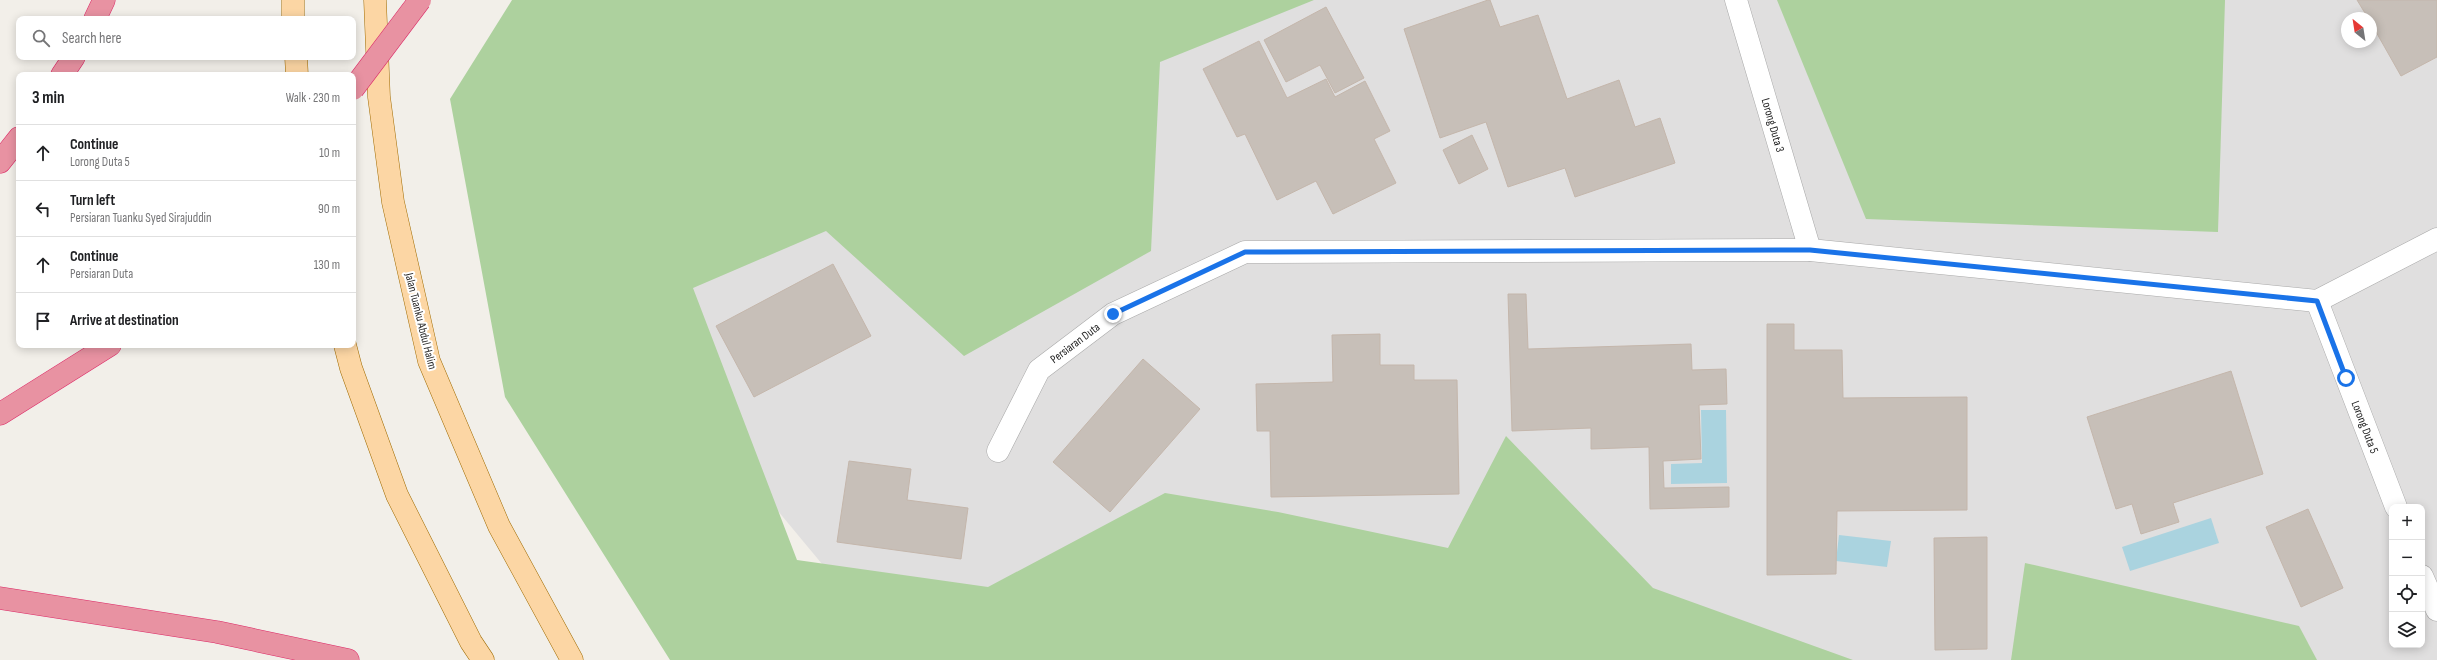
<!DOCTYPE html>
<html lang="en">
<head>
<meta charset="utf-8">
<style>
	body { margin:0; font-family:"Sofia Sans Condensed",sans-serif; background:#f6f6f6; color:#202124 }
	.controls { position:absolute; right:12px; bottom:12px; display:grid; overflow:hidden; border-radius:8px; box-shadow:0 2px 10px #0003 }
	.controls button { width:36px; height:36px; display:grid; place-items:center; padding:0; border:0; border-bottom:1px solid #e0e0e0; background:#fff; color:#202124; font:20px sans-serif }
	.compass { position:absolute; left:2341px; top:12px; width:36px; height:36px; border-radius:50%; background:#fff; box-shadow:0 2px 10px #0003; rotate:330deg }
	.stop { position:absolute; width:12px; height:12px; margin:-9px; border:3px solid #1a73e8; border-radius:50%; background:#fff }
	.stop.end { background:#1a73e8; border-color:#fff; box-shadow:0 1px 4px #0008 }
	.list { margin:0; padding:0; list-style:none }
	h2 { display:flex; justify-content:space-between; align-items:center; height:52px; margin:0; padding:0 16px; font-size:17px }
	h2 small { font-size:13px; font-weight:400; color:#757577 }
	.list li { display:grid; grid-template-columns:26px 1fr auto; gap:12px; align-items:center; box-sizing:border-box; height:56px; padding:0 16px; border-top:1px solid #e0e0e0 }
	.list b { display:block; font-size:15px; white-space:nowrap }
	.list p { margin:0; font-size:13px; white-space:nowrap; color:#757577 }
	.list em { font-size:13px; font-style:normal; color:#757577 }
	.icon { flex:none; width:22px; height:22px; fill:none; stroke:currentColor; stroke-width:2; stroke-linecap:round; stroke-linejoin:round }
	.map { position:relative; flex:none; width:2437px; height:660px; overflow:hidden }
	.search { position:absolute; background:#fff; box-shadow:0 2px 10px #0003; left:16px; top:16px; width:340px; height:44px; display:flex; align-items:center; gap:10px; box-sizing:border-box; padding:0 14px; border-radius:8px; color:#757577; font-size:15px }
	.panel { position:absolute; background:#fff; box-shadow:0 2px 10px #0003; left:16px; top:72px; width:340px; height:276px; border-radius:8px }
	.map>svg:first-child { display:block }
	.residential { fill:#e0dfdf; fill-rule:evenodd }
	.forest { fill:#add19e }
	.water { fill:#aad3df }
	.building { fill:#c7bfb8; stroke:#c4b6ab }
	.lines { fill:none; stroke-linecap:round; stroke-linejoin:round }
	.minor-casing { stroke:#a9a9a9; stroke-width:23 }
	.primary-casing { stroke:#a06b00; stroke-width:23 }
	.motorway-casing { stroke:#dc2a67; stroke-width:23 }
	.minor { stroke:#fff; stroke-width:22 }
	.primary { stroke:#fcd6a4; stroke-width:22 }
	.motorway { stroke:#e892a2; stroke-width:22 }
	.motorway-bridge-casing { stroke:#dc2a67; stroke-width:23; stroke-linecap:butt }
	.motorway-bridge { stroke:#e892a2; stroke-width:22 }
	.route { stroke:#1a73e8; stroke-width:5 }
	.labels { text-anchor:middle; stroke-width:4; stroke-linejoin:round; paint-order:stroke }
	.street-label { font-size:12px; fill:#222; stroke:#fff }
</style>
</head>
<body>
<div class="map">
<svg width="2437" height="660" viewBox="0 0 2437 660">
	<rect width="100%" height="100%" fill="#f2efe9"/>
	<!-- residential -->
	<path class="residential" d="M990,0H2437V660H950L891,647L650,357L617,56ZM2347,18H2371V42H2347ZM2392,507H2422V645H2392Z"/>
	<!-- forest -->
	<g class="forest">
		<polygon points="512,0 1314,0 1160,62 1151,251 964,356 826,231 693,288 797,560 988,587 1165,493 1278,512 1448,548 1506,436 1653,588 1853,660 670,660 505,397 450,99"/>
		<polygon points="1777,0 2225,0 2218,232 1866,219"/>
		<polygon points="2025,563 2299,626 2317,660 2011,660"/>
	</g>
	<!-- water -->
	<g class="water">
		<polygon points="1701,410 1726,410 1727,483 1671,484 1671,464 1702,463"/>
		<polygon points="2211,518 2219,543 2130,571 2122,547"/>
		<polygon points="1839,535 1891,541 1887,567 1836,561"/>
	</g>
	<!-- building -->
	<g class="building">
		<polygon points="1488,0 1490,0 1500,27 1538,15 1567,99 1619,80 1635,127 1660,118 1675,163 1575,197 1565,168 1508,187 1486,122 1440,138 1404,29"/>
		<polygon points="2357,0 2437,0 2437,57 2401,76 2371,23 2371,18 2368,18"/>
		<polygon points="1326,7 1364,78 1335,93 1320,65 1286,82 1264,40"/>
		<polygon points="1259,41 1287,98 1326,79 1335,97 1365,81 1390,131 1374,139 1396,183 1333,214 1316,181 1277,200 1245,134 1237,137 1203,69"/>
		<polygon points="1472,135 1488,169 1459,184 1443,150"/>
		<polygon points="833,264 871,336 754,397 716,326"/>
		<polygon points="1508,294 1526,294 1528,349 1691,344 1692,370 1726,369 1727,404 1699,405 1701,459 1663,461 1664,488 1729,487 1729,507 1650,509 1649,447 1591,449 1591,428 1512,431"/>
		<polygon points="1767,324 1794,324 1794,350 1842,350 1843,398 1967,397 1967,510 1837,511 1836,574 1767,575"/>
		<polygon points="1380,334 1380,365 1414,365 1414,380 1457,380 1459,494 1271,497 1270,431 1257,431 1256,384 1333,382 1332,335"/>
		<polygon points="1143,359 1200,409 1110,512 1053,462"/>
		<polygon points="2231,371 2263,474 2173,503 2179,522 2141,534 2132,504 2116,509 2087,417"/>
		<polygon points="849,461 911,469 907,500 968,508 961,559 837,542"/>
		<polygon points="2308,509 2343,588 2301,607 2266,527"/>
		<polygon points="1987,537 1987,649 1935,650 1934,538"/>
	</g>
	<g class="lines">
		<defs>
			<g id="minor">
				<polyline points="1736,0 1810,250"/>
				<polyline points="2317,301 2396,507"/>
				<polyline points="998,451 1039,370 1113,314 1245,252 1810,250 2317,301 2437,239"/>
				<polyline points="2422,576 2437,610"/>
			</g>
			<g id="primary">
				<polyline points="375,0 379,97 393,202 429,361 499,526 572,660"/>
				<polyline points="293,19 293,0"/>
				<polyline points="296,57 297,75"/>
				<polyline points="345,345 351,368 397,495 471,642 483,660"/>
			</g>
			<g id="motorway">
				<polyline points="95,19 104,0"/>
				<polyline points="62,75 74,57"/>
				<polyline points="0,162 19,138"/>
				<polyline points="0,414 110,345"/>
				<polyline points="0,598 217,632 348,660"/>
			</g>
		</defs>
		<!-- minor casing -->
		<use href="#minor" class="minor-casing"/>
		<!-- primary casing -->
		<use href="#primary" class="primary-casing"/>
		<!-- motorway casing -->
		<use href="#motorway" class="motorway-casing"/>
		<!-- minor -->
		<use href="#minor" class="minor"/>
		<!-- primary -->
		<use href="#primary" class="primary"/>
		<!-- motorway -->
		<use href="#motorway" class="motorway"/>
		<defs>
			<polyline id="motorway-bridge" points="353,89 420,0"/>
		</defs>
		<!-- motorway-bridge casing -->
		<use href="#motorway-bridge" class="motorway-bridge-casing"/>
		<!-- motorway-bridge -->
		<use href="#motorway-bridge" class="motorway-bridge"/>
	</g>
	<g class="lines">
		<!-- route -->
		<polyline class="route" points="1113,314 1245,252 1810,250 2317,301 2346,378"/>
	</g>
	<g class="labels">
		<!-- street labels -->
		<g class="street-label">
			<text transform="translate(1773 125) rotate(74)" y="4">Lorong Duta 3</text>
			<text transform="translate(421 321) rotate(76)" y="4">Jalan Tuanku Abdul Halim</text>
			<text transform="translate(1075 343) rotate(-37)" y="4">Persiaran Duta</text>
			<text transform="translate(2365 427) rotate(69)" y="4">Lorong Duta 5</text>
		</g>
	</g>
</svg>
<div class="controls">
<button>+</button>
<button>−</button>
<button><svg class="icon" aria-label="locate" viewBox="0 0 24 24"><circle cx="12" cy="12" r="6"/><path d="M12 2v4M12 18v4M2 12h4M18 12h4"/></svg></button>
<button><svg class="icon" aria-label="layers" viewBox="0 0 24 24"><path d="M12 4l9 5-9 5-9-5zM3 14l9 5 9-5"/></svg></button>
</div>
<svg class="compass" viewBox="-18 -18 36 36"><path d="M0-13l5 13h-10z" fill="#e53935"/><path d="M0 13l5-13h-10z" fill="#757577"/></svg>
<div class="stop" style="left:2346px;top:378px"></div>
<div class="stop end" style="left:1113px;top:314px"></div>
<div class="search"><svg class="icon" aria-label="search" viewBox="0 0 24 24"><circle cx="10" cy="10" r="6"/><path d="M15 15l6 6"/></svg>Search here</div>
<section class="panel">
<h2>3 min<small>Walk · 230 m</small></h2>
<ul class="list">
<li><svg class="icon" aria-label="ahead" viewBox="0 0 24 24"><path d="M12 20V5M6 11l6-6 6 6"/></svg><div><b>Continue</b><p>Lorong Duta 5</p></div><em>10 m</em></li>
<li><svg class="icon" aria-label="left" viewBox="0 0 24 24"><path d="M17 20v-9H6M10 6l-5 5 5 5"/></svg><div><b>Turn left</b><p>Persiaran Tuanku Syed Sirajuddin</p></div><em>90 m</em></li>
<li><svg class="icon" aria-label="ahead" viewBox="0 0 24 24"><path d="M12 20V5M6 11l6-6 6 6"/></svg><div><b>Continue</b><p>Persiaran Duta</p></div><em>130 m</em></li>
<li><svg class="icon" aria-label="arrive" viewBox="0 0 24 24"><path d="M6 21V4h12l-3 4 3 4H6"/></svg><div><b>Arrive at destination</b></div></li>
</ul>
</section>
</div>
</body>
</html>
